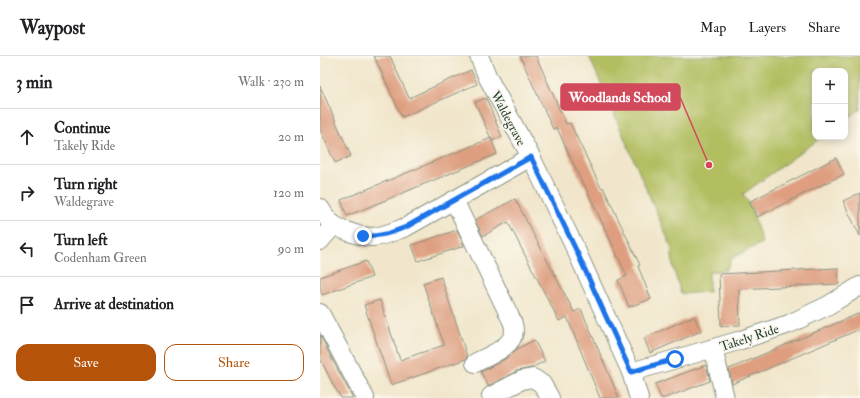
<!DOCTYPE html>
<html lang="en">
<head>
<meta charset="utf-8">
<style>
	body { margin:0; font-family:"IM FELL Double Pica",serif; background:#f2f2f2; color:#202124 }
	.controls { position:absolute; right:12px; top:12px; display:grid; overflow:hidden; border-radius:8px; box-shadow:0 2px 10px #0003 }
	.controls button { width:36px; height:36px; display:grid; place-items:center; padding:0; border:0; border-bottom:1px solid #e0e0e0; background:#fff; color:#202124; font:20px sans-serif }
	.stop { position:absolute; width:12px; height:12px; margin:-9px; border:3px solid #1a73e8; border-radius:50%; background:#fff }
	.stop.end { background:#1a73e8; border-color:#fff; box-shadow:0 1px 4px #0008 }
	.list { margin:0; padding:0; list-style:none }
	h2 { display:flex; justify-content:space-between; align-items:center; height:52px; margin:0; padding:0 16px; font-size:17px }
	h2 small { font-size:13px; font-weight:400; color:#757577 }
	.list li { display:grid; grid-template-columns:26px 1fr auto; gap:12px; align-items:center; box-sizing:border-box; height:56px; padding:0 16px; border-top:1px solid #e0e0e0 }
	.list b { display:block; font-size:15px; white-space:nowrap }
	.list p { margin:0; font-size:13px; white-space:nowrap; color:#757577 }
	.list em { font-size:13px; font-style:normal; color:#757577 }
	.actions { display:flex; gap:8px; padding:12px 16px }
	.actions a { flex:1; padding:9px 0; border:1px solid #b45309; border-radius:12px; text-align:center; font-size:14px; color:#b45309 }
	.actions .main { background:#b45309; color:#fff }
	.icon { flex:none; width:22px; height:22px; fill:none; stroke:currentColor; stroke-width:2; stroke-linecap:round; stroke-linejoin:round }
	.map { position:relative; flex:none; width:540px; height:342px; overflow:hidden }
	header { display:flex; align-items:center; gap:24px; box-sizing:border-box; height:56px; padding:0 20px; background:#fff; border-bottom:1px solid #e0e0e0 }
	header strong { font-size:19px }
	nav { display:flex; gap:22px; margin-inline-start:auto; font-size:14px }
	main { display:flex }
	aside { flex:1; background:#fff }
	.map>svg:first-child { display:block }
	.green { fill:#b2be60; stroke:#687e4a }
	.building { fill:#de9e7f }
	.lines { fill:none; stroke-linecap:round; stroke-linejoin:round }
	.minor-casing { stroke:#889280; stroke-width:20 }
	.minor { stroke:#fff; stroke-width:18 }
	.route { stroke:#1a73e8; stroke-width:5 }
	.labels { text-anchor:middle; stroke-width:3.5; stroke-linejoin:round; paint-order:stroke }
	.street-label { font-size:13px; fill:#1f3d34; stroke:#fbf7ec }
	.leader { fill:none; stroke:#d1495b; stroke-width:1.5 }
	.callout-dot { fill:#d1495b; stroke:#fbf7ec; stroke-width:1.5 }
	.callout { fill:#d1495b; stroke:#d1495b; stroke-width:1.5 }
	.callout-label { font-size:14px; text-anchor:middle; font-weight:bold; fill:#fff }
</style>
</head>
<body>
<header>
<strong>Waypost</strong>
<nav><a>Map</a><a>Layers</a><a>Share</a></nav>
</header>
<main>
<aside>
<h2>3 min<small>Walk · 230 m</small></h2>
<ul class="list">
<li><svg class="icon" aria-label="ahead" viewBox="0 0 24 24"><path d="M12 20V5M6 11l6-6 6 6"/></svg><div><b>Continue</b><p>Takely Ride</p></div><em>20 m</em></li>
<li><svg class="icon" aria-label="right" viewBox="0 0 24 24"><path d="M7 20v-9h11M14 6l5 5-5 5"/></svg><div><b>Turn right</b><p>Waldegrave</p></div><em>120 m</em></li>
<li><svg class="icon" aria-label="left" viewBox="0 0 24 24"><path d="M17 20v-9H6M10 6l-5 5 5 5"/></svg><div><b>Turn left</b><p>Codenham Green</p></div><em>90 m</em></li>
<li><svg class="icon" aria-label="arrive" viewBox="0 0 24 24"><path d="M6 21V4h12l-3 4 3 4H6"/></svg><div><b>Arrive at destination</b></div></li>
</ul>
<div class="actions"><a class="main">Save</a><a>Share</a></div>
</aside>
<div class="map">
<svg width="540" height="342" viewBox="0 0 540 342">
	<rect width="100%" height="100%" fill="#fbf7ec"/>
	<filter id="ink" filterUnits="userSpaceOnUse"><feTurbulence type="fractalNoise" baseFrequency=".025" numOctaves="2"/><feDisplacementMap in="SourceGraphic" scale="8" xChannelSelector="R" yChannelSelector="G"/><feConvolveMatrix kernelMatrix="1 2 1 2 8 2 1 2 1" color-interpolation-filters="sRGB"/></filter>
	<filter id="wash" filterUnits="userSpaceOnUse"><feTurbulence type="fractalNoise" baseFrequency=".012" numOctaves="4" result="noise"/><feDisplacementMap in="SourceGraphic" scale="16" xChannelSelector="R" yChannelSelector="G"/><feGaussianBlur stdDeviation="0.9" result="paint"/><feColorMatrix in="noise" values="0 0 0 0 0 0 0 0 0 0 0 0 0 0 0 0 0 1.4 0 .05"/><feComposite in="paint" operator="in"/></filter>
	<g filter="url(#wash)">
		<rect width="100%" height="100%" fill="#f1e6cb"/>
		<!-- green -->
		<polygon class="green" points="269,0 540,0 540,53 525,64 525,15 495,15 495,81 502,81 423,138 431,150 442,187 412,202 406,214 389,216 389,236 361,238 353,211 351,190"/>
		<g id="blocks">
			<!-- building -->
			<g class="building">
				<polygon points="54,0 70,0 89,42 151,14 157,28 82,61"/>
				<polygon points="200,0 216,0 246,68 250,67 281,132 283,131 320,209 318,210 331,243 309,251 298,224 307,220 264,128 263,129 237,72 233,73"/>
				<polygon points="0,30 31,100 15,107 0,73"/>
				<polygon points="166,42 182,81 172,85 155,46"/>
				<polygon points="171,82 177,98 27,160 21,144"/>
				<polygon points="516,102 524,118 437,161 429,146"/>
				<polygon points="540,137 540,180 523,145"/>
				<polygon points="195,143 254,256 261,253 299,342 280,342 247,261 239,265 188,166 163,180 155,164"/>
				<polygon points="137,174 144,190 98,205 92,189"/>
				<polygon points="46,205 52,221 2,239 0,232 0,221"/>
				<polygon points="518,212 519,228 419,233 420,269 401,270 399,218"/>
				<polygon points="121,221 147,300 146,303 71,329 44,249 60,244 80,304 124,289 103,227"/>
				<polygon points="540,257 540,273 412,328 409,313"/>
				<polygon points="374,260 381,275 330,297 324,282"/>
				<polygon points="0,279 13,305 33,342 21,342 16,333 15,333 0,302"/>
				<polygon points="214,284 225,305 211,312 197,315 168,330 161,316 185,303 197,293"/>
				<polygon points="386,309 390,325 345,342 341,342 335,328"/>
			</g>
		</g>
	</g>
	<g filter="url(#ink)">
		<use href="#blocks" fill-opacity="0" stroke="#889280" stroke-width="1"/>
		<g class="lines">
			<defs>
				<g id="minor">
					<polyline points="159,0 168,22 211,101 256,194 311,316 319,342"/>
					<path d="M134,144L192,265C193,268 194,271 194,274C194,291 168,300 155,307"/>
					<path d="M0,152C4,158 8,165 14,169C24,175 41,181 53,181C64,180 75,175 86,171L211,101"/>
					<polyline points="0,185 14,169"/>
					<polyline points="0,257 45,342"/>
					<polyline points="393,292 405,342"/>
					<polyline points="311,316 418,285 469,268 507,250 540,230"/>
					<polyline points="171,340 202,324 213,322 222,328 230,342"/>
				</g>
			</defs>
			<!-- minor casing -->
			<use href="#minor" class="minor-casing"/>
			<!-- minor -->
			<use href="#minor" class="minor"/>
		</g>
	</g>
	<g class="lines" filter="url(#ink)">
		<!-- route -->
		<path class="route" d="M43,180C59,181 71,177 86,171L211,101L256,194L311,316L355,303"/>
	</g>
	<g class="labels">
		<!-- street labels -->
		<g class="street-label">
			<text transform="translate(189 62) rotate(62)" y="5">Waldegrave</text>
			<text transform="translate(429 281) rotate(-18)" y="5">Takely Ride</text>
		</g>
	</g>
	<!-- callouts -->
	<path class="leader" d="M389 109L360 41"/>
	<circle class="callout-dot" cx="389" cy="109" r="4"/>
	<rect class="callout" x="241" y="28" width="119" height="26" rx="4"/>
	<g class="callout-label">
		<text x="300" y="46">Woodlands School</text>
	</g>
</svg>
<div class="controls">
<button>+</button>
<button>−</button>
</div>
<div class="stop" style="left:355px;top:303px"></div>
<div class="stop end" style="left:43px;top:180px"></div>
</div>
</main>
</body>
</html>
